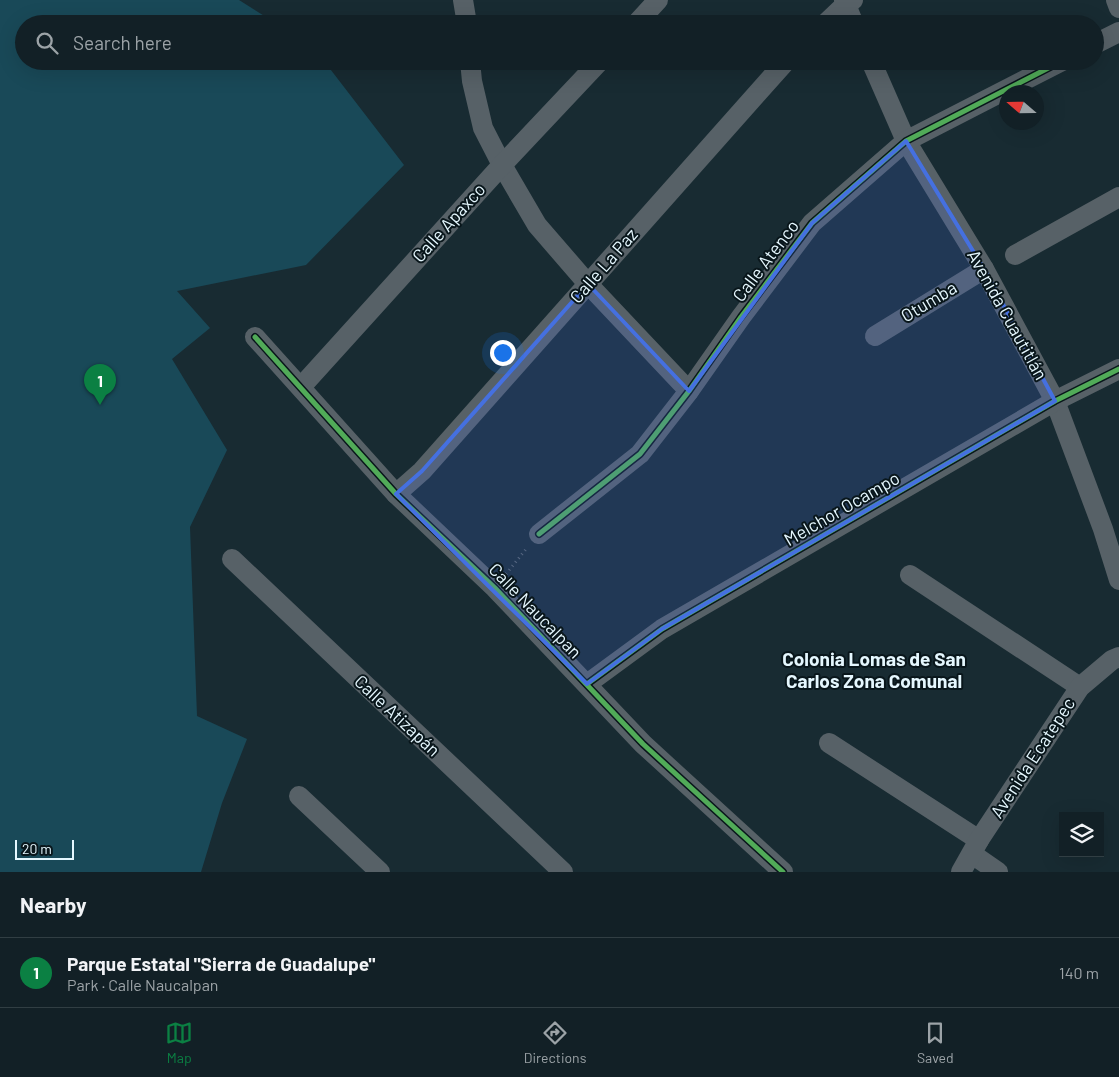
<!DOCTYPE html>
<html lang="en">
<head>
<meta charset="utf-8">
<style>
	body { margin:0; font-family:Barlow,sans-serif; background:#1f2d32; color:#f1f3f6 }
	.controls { position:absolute; right:15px; bottom:15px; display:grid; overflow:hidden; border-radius:0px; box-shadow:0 5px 20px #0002 }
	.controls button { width:45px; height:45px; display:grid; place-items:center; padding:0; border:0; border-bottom:1px solid #313e43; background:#122026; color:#f1f3f6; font:25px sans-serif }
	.compass { position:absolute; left:999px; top:85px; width:45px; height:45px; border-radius:50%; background:#122026; box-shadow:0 5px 20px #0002; rotate:290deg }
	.scale { position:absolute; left:15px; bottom:12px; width:59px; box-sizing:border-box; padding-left:5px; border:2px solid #e5f7fe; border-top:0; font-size:14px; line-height:18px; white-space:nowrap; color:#e5f7fe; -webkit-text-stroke:4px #09161b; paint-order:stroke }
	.you { position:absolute; left:502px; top:352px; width:18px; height:18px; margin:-12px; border:4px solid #fff; border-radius:50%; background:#1a73e8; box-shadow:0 0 0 8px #1a73e833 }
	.badge { display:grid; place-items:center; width:32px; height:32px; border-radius:50%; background:#0b8043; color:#fff; font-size:16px; font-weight:700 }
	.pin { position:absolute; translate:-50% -41px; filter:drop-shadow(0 1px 2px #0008) }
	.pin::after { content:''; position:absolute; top:26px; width:18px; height:15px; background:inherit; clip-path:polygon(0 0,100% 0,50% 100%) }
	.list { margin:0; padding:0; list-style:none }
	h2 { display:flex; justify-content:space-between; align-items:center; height:65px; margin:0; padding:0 20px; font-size:21px }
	h2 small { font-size:16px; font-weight:400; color:#9ca3a7 }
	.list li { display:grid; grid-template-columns:32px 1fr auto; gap:15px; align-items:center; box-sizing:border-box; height:70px; padding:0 20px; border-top:1px solid #313e43 }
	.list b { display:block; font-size:19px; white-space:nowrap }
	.list p { margin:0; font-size:16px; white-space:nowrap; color:#9ca3a7 }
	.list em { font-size:16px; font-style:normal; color:#9ca3a7 }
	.icon { flex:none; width:28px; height:28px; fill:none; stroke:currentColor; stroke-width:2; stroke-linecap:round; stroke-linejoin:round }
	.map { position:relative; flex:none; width:1119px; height:872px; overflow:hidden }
	.search { position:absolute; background:#122026; box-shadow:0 5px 20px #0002; left:15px; right:15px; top:15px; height:55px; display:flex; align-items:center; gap:12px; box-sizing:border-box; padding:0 18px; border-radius:28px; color:#9ca3a7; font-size:19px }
	.sheet { height:135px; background:#122026 }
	nav { display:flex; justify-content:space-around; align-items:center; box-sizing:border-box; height:70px; border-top:1px solid #313e43; background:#122026; font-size:14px; color:#9ca3a7 }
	nav a { display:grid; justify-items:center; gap:2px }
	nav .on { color:#0b8043 }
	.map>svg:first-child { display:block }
	.green { fill:#194958 }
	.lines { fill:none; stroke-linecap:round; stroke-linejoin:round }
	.path { stroke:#5c666c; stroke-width:3; stroke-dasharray:1 4; stroke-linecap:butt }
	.minor { stroke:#576167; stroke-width:20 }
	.cycleway-casing { stroke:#09161b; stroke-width:8 }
	.cycleway { stroke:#51ab58; stroke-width:5 }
	.marked { fill:#4570e0; fill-opacity:0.2; stroke:#4570e0; stroke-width:4; stroke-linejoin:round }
	.labels { text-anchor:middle; stroke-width:4; stroke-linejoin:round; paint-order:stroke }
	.street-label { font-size:18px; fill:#e5f7fe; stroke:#09161b }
	.neighbourhood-label { font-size:19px; font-weight:bold; fill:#e5f7fe; stroke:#09161b }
</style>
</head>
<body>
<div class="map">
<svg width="1119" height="872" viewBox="0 0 1119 872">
	<rect width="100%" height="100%" fill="#182b32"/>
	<!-- green -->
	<polygon class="green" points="0,0 239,0 277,24 24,24 24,61 324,61 404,165 306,265 177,291 210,328 172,359 227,450 190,527 197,716 247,739 222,803 201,872 0,872"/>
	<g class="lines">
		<!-- path -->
		<polyline class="path" points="506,574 527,548"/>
		<!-- minor -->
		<g class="minor">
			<polyline points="463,0 467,24"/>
			<polyline points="844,0 854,24"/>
			<polyline points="1116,0 1119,8"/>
			<polyline points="636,24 658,0"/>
			<polyline points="825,24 846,4 853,0"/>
			<polyline points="1095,44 1119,32"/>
			<polyline points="470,61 472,81 483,128 502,165 537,225 588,284 689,391"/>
			<polyline points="871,61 906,141 984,269 1055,401 1103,529 1119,580"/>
			<polyline points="1015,255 1119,197"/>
			<polyline points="875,336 984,269"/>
			<polyline points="255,337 396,494 495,588 643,744 783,872"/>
			<polyline points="301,387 502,165 600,61"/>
			<polyline points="396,494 422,471 786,61"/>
			<polyline points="539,534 640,454 689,391 741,317 812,223 906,141 1062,61"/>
			<polyline points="232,559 563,872"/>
			<polyline points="910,575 1080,687"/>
			<polyline points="587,684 662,629 1055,401 1119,369"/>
			<polyline points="829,743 979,840"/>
			<polyline points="299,796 380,872"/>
			<polyline points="972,854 998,872"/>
			<polyline points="961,872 979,840 1080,687 1112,660 1119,657"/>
		</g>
		<defs>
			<g id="cycleway">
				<polyline points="255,337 396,494 495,588 643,744 783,872"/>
				<polyline points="539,534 640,454 689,391 741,317 812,223 906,141 1062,61"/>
				<polyline points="587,684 662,629 1055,401 1119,369"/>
			</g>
		</defs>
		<!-- cycleway casing -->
		<use href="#cycleway" class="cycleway-casing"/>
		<!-- cycleway -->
		<use href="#cycleway" class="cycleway"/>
	</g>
	<!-- marked area -->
	<path class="marked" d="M906,141L984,269L1055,401L662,629L587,684L396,494L422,471L588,284L689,391L812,223Z"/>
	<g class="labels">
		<!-- street labels -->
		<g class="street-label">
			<text transform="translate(449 223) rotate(-48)" y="6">Calle Apaxco</text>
			<text transform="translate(766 261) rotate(-53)" y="6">Calle Atenco</text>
			<text transform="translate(604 266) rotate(-49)" y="6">Calle La Paz</text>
			<text transform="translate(929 302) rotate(-31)" y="6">Otumba</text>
			<text transform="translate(1007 315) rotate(61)" y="6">Avenida Cuautitlán</text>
			<text transform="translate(842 509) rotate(-30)" y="6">Melchor Ocampo</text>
			<text transform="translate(535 611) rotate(46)" y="6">Calle Naucalpan</text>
			<text transform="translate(397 716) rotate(43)" y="6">Calle Atizapán</text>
			<text transform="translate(1033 758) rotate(-57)" y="6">Avenida Ecatepec</text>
		</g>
		<!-- neighbourhood labels -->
		<g class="neighbourhood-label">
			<text x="874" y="666">Colonia Lomas de San<tspan x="874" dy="22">Carlos Zona Comunal</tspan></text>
		</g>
	</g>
</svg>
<div class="controls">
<button><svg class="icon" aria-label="layers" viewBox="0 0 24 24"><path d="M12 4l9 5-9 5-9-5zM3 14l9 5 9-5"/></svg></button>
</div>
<svg class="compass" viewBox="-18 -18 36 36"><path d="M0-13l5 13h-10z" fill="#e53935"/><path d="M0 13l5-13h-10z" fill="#9ca3a7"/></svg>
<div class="scale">20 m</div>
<div class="you"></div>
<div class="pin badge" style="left:100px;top:405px">1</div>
<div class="search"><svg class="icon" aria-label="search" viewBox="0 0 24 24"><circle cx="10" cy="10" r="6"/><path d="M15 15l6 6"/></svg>Search here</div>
</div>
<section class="sheet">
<h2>Nearby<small></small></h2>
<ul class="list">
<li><span class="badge">1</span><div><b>Parque Estatal &quot;Sierra de Guadalupe&quot;</b><p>Park · Calle Naucalpan</p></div><em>140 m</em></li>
</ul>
</section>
<nav>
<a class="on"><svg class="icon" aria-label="map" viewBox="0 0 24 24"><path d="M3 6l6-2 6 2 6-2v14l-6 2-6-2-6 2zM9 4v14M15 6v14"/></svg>Map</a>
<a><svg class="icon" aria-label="directions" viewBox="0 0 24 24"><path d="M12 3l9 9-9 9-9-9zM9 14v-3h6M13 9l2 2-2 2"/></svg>Directions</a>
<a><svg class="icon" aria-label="saved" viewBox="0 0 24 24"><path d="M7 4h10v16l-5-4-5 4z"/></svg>Saved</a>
</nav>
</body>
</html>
